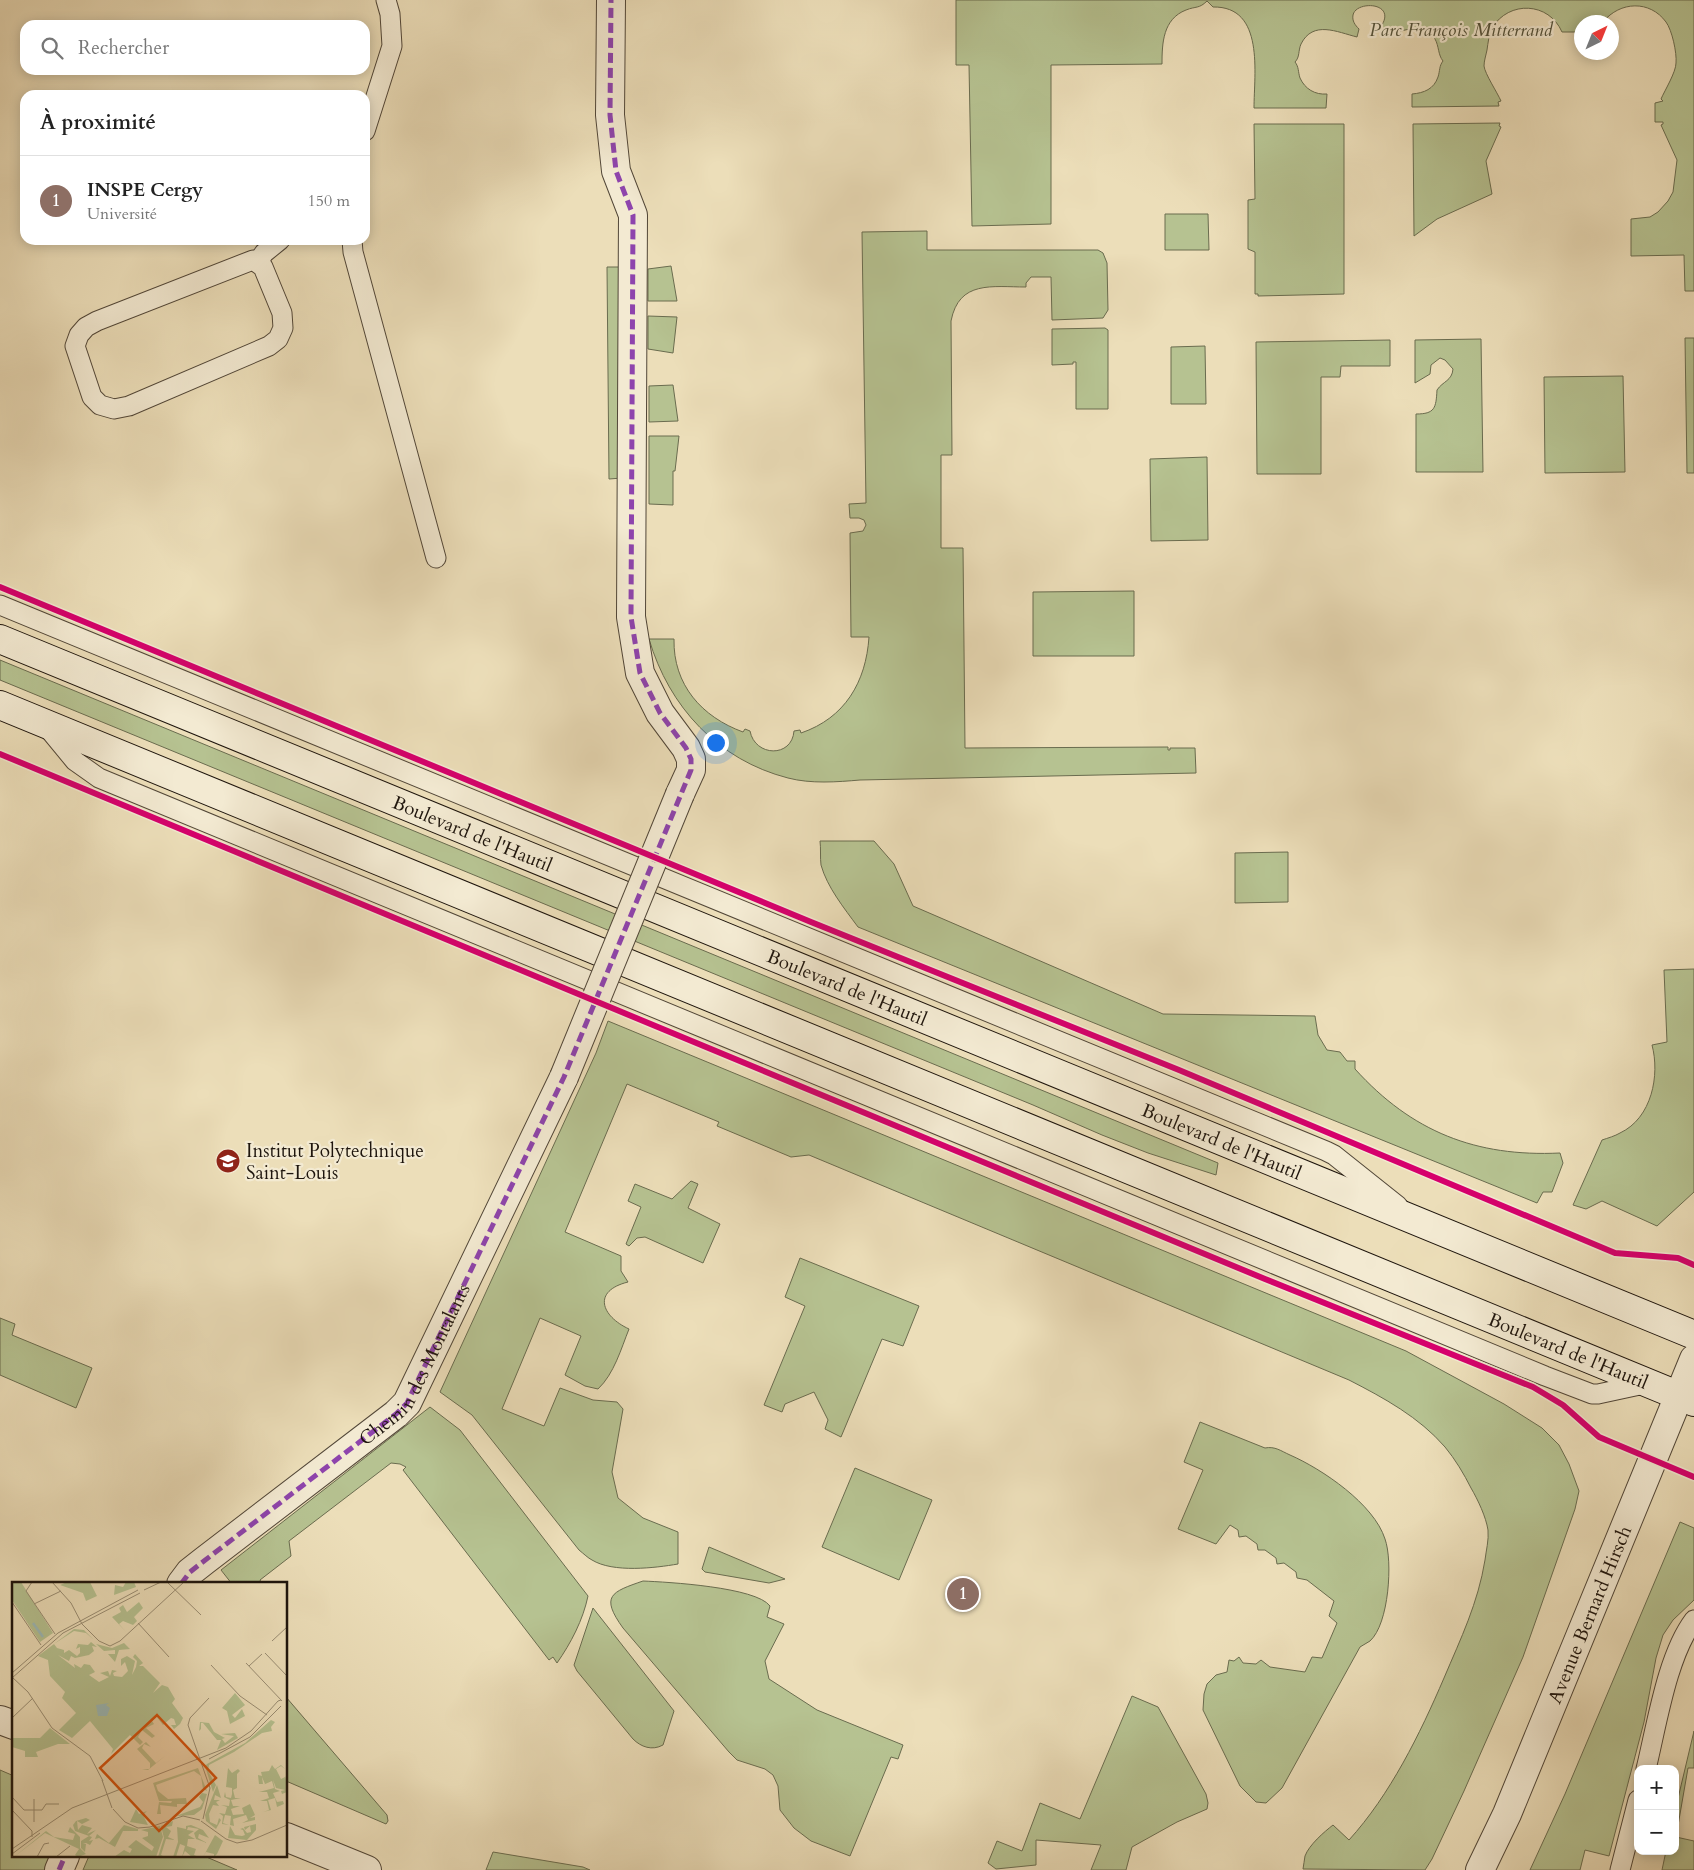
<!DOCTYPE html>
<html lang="fr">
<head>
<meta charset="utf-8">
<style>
	body { margin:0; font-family:Cardo,serif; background:#f6f6f6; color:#222 }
	.controls { position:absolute; right:15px; bottom:15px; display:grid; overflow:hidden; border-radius:10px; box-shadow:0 2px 12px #0003 }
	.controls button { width:45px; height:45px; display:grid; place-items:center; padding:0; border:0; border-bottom:1px solid #e0e0e0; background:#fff; color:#222; font:25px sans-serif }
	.compass { position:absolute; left:1574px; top:15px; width:45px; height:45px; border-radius:50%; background:#fff; box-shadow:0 2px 12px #0003; rotate:43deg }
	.you { position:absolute; left:715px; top:742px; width:18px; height:18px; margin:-12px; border:4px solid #fff; border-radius:50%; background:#1a73e8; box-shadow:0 0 0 8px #1a73e833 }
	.badge { display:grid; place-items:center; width:32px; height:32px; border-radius:50%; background:#8f2418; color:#fff; font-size:16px; font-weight:700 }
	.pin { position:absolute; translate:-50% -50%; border:2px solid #fff; box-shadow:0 1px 5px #0006 }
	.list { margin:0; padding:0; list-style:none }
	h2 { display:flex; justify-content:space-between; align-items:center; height:65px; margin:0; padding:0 20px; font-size:21px }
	h2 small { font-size:16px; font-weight:400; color:#767676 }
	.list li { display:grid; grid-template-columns:32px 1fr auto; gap:15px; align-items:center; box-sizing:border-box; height:90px; padding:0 20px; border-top:1px solid #e0e0e0 }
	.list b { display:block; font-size:19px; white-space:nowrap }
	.list p { margin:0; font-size:16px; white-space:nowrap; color:#767676 }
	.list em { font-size:16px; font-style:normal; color:#767676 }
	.icon { flex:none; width:28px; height:28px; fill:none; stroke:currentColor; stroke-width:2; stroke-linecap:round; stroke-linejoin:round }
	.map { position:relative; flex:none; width:1694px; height:1870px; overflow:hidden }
	.search { position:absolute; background:#fff; box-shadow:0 2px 12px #0003; left:20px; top:20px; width:350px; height:55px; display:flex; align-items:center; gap:12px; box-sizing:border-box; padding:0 18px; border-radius:15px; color:#767676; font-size:19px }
	.panel { position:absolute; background:#fff; box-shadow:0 2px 12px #0003; left:20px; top:90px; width:350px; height:155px; border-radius:15px }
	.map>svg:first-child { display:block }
	.green { fill:#b6c291; stroke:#6a6c4f }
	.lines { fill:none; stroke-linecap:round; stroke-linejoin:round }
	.service-casing { stroke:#524738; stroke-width:21 }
	.pedestrian-casing { stroke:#524738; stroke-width:30 }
	.tertiary-casing { stroke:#524738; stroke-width:30 }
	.secondary-casing { stroke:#1e150d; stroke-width:30 }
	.service { stroke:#f3ead2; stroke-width:19 }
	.pedestrian { stroke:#f3ead2; stroke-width:28 }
	.tertiary { stroke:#f3ead2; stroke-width:28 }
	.secondary { stroke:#f3ead2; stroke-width:28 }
	.pedestrian-bridge-casing { stroke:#524738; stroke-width:30; stroke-linecap:butt }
	.pedestrian-bridge { stroke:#f3ead2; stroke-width:28 }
	.quiet { stroke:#8e44ad; stroke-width:5; stroke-dasharray:10 5; stroke-linecap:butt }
	.cycleway-casing { stroke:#f3ead2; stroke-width:9 }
	.cycleway { stroke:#d6006c; stroke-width:6 }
	.labels { text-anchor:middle; stroke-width:4.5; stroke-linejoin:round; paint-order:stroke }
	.park-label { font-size:19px; font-style:italic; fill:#53523b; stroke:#f3ead2 }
	.street-label { font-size:19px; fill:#1e150d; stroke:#f3ead2 }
	.poi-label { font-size:19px; fill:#1e150d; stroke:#f3ead2; text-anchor:start }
	.inset-river { fill:none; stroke:#9cbab8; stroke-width:2.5 }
	.inset-road { fill:none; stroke:#9a8e74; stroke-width:1 }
	.view { fill:#d4520c; fill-opacity:0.15; stroke:#d4520c; stroke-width:2.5 }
	.inset-edge { fill:none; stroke:#1e150d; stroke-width:2.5 }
</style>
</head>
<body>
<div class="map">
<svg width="1694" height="1870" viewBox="0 0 1694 1870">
	<rect width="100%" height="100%" fill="#ecdeb9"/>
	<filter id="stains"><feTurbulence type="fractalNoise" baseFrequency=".004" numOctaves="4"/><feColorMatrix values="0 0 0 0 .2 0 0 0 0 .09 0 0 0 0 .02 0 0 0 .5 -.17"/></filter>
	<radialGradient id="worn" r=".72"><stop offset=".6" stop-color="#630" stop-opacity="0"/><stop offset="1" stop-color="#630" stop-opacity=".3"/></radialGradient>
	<!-- green -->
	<g class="green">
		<path d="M956,0H1694V291H1685L1684,255L1631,256V219L1650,217L1658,212L1668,201L1673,192L1677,160L1661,125L1663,124V122H1655V103L1663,101L1661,99C1665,90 1676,72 1676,63C1677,53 1672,30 1666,22C1650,0 1620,1 1603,22H1582L1581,32H1562C1549,2 1509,0 1492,28C1489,34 1488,43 1487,50C1486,55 1484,61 1484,66C1485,74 1497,92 1501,101L1498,102L1499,106L1412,107V94C1424,93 1434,89 1438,77C1440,71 1439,66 1443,61C1438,55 1439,46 1435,39C1423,20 1399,32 1383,37L1380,28C1399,2 1356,0 1353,15C1352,21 1355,25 1359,29L1357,37C1337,32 1313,20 1301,44C1298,51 1300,57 1295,62C1299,67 1298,72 1300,78C1305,89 1315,95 1327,94L1326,108H1254C1254,74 1265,6 1213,7L1207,1C1199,9 1196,6 1186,10C1163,19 1162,43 1162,64L1051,65V224L972,226L969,65H956Z"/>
		<polygon points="1500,123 1499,126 1501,127 1486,161 1492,194 1437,219 1414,236 1413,124"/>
		<polygon points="1254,124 1344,124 1344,294 1258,296 1258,294 1255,294 1255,252 1248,249 1248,200 1255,199"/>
		<polygon points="1165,214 1208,214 1209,250 1165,250"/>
		<path d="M927,231V250H1098L1103,253L1107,263L1108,310L1103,318L1052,320L1051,277H1031L1026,283V287C992,287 959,280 951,321L952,455H941V548H963L965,748L1168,747V750H1170V748H1195L1196,773L860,780C837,782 811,784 788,778C718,760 669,707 649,639H674C673,685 702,717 743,732L745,729L750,731C755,757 792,758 794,731L800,730L801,733C845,718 866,682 869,637H851L850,533L863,531L866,525L864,520L859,518H850L849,504L866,503L862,232Z"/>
		<polygon points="671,266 677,301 648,301 648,269"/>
		<polygon points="607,267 621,267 622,478 609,479"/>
		<polygon points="648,316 677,317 673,353 648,349"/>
		<polygon points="1105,328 1108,330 1108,409 1076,409 1076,362 1073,362 1073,364 1052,365 1052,329"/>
		<polygon points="1685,338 1694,338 1694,473 1687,473"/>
		<path d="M1481,339L1483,472H1416V414C1435,414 1436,408 1437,390C1443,381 1452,381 1453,369L1445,360L1440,358L1431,365L1430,374L1415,383V340Z"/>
		<polygon points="1390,340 1390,366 1341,366 1340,377 1321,377 1321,474 1257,474 1256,342"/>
		<polygon points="1205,346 1206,404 1171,404 1171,347"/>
		<polygon points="1623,376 1625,472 1545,473 1544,377"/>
		<polygon points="673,385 678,421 649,422 649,386"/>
		<polygon points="649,436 679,436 675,471 673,471 673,505 649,504"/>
		<polygon points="1207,457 1208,540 1151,541 1150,459"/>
		<polygon points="1134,591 1134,656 1033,656 1033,592"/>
		<polygon points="0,660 1218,1163 1216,1175 1148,1153 1102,1135 1033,1105 0,680"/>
		<path d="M820,841H874L894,864L913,906L1163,1014L1315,1016L1318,1035L1327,1050L1340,1052L1347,1061H1355V1069C1412,1132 1476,1157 1560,1153L1563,1163L1552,1192H1543L1537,1203L858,927C844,908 827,887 821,865C820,858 821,848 820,841Z"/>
		<polygon points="1288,852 1288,902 1235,903 1235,853"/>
		<path d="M1694,969V1192L1657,1226L1602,1201L1586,1209L1573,1205L1602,1140C1608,1138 1615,1136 1620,1133C1652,1118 1660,1075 1652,1045L1667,1042L1664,970Z"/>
		<path d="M608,1021L1406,1351L1504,1404L1542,1428L1559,1445L1569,1464L1579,1491L1575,1509L1523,1657L1464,1791L1432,1859L1425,1870L1303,1869C1304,1865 1304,1860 1305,1856C1309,1845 1324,1832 1333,1825L1349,1840C1390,1795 1420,1734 1444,1678C1461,1638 1478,1603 1485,1560C1486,1551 1489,1540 1488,1530C1486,1517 1478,1500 1471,1488C1464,1474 1455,1459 1445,1447C1419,1417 1384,1398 1349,1380L809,1155L791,1157L717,1126L719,1122L627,1084L565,1232L621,1256V1271L628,1282C592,1291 601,1316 629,1329C621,1349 614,1374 598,1389L585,1386L565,1375L581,1336L540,1318L502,1409L544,1426L560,1388L593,1400L617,1402L623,1409L612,1472L618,1498L643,1518L678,1532V1564C655,1568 613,1573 592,1560C588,1558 584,1554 579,1550L472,1415L440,1392L596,1053Z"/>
		<polygon points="691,1181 698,1184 688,1208 720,1224 703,1263 645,1237 637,1238 629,1246 626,1244 641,1207 628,1201 635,1184 672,1199"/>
		<polygon points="800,1258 919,1306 903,1346 882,1339 841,1437 825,1429 828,1420 814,1392 785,1404 782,1412 764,1405 805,1306 785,1297"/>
		<polygon points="0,1318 15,1324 12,1335 92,1368 76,1408 0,1375"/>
		<path d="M430,1407L460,1430L588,1596C583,1620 571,1643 557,1663L553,1657L549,1660L403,1470L406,1467L400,1464L391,1463L289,1541L291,1556L260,1580L262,1584H232L221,1570Z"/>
		<path d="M1200,1422L1265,1448C1275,1446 1281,1451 1290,1455C1322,1469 1374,1504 1385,1539C1393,1561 1389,1624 1370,1641C1367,1643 1363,1645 1360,1647L1282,1788L1266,1803L1256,1802L1240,1786L1203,1710L1204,1694L1207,1684L1216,1675L1227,1672L1229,1660L1234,1661L1239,1657L1243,1663L1256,1664L1261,1660L1270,1667L1305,1672L1312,1657L1322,1658L1337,1623L1329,1616L1334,1601L1307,1580L1297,1578L1296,1572L1284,1563L1277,1564L1276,1558L1265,1550H1258L1257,1544L1246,1536L1239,1537L1238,1530L1230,1525L1216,1544L1178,1529L1203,1470L1184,1462Z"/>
		<polygon points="855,1468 932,1500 899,1580 822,1547"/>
		<polygon points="1680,1522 1694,1528 1694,1600 1673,1620 1663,1635 1656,1658 1644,1722 1609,1856 1585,1850 1580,1870 1530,1870 1565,1794"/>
		<polygon points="709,1547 785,1579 769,1583 705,1572 702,1569"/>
		<path d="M643,1581C667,1582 756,1587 770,1606L767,1617L784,1624L765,1661L769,1679L817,1710L903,1745L898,1759L891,1757L850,1856L811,1841L794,1828L780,1810L778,1786L773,1775L765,1769L737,1760L729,1752L623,1628C600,1596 611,1592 643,1581Z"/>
		<path d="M593,1608L674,1711L663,1745C652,1751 641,1747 633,1739L577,1671L574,1665Z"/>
		<polygon points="1132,1696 1158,1707 1206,1794 1208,1803 1207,1809 1177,1822 1132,1847 1126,1870 1091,1870 1101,1845 1036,1840 1036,1865 996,1869 988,1863 997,1841 1022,1851 1040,1803 1080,1819"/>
		<polygon points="286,1697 387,1815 388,1821 386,1824 286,1781"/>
		<polygon points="1694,1731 1694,1768 1688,1768 1676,1837 1694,1841 1694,1870 1662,1870 1666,1851 1675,1851 1675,1811"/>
		<polygon points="0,1770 14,1776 14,1856 54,1856 48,1870 0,1870"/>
		<polygon points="493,1852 583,1867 590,1870 486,1870"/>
		<polygon points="89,1856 204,1856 237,1870 83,1870"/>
	</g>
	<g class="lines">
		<defs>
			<g id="service">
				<polyline points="365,131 392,46 390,14 386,0"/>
				<polyline points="352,240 353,252 436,558"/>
				<polygon points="253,260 263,267 282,313 283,328 278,339 269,346 129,406 114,409 100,405 92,397 75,346 79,335 86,327 97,321"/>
				<polyline points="258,262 264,253 280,240"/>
				<polyline points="0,605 1326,1151 1334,1155 1398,1206"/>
				<polyline points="47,727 75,761 99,778 1545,1376 1592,1394 1598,1394 1649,1383"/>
				<path d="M1646,1769C1657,1724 1667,1656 1694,1620"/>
				<polyline points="1620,1870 1638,1800"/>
			</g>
			<g id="pedestrian">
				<polyline points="611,0 610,115 616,171 633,215 631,617 640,673 660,713 686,748 691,759 691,770 680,794"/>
				<polyline points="181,1584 190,1572 204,1561 396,1414 407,1403 564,1077"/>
				<polyline points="59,1870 65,1856"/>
			</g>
			<g id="tertiary">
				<polyline points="0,1720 14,1725"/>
				<polyline points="286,1837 367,1870"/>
				<path id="s1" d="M1480,1870L1507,1814L1694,1359"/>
			</g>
			<g id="secondary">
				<path id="s2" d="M0,639L1694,1335"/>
				<path id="s3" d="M0,705L1694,1402"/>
			</g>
		</defs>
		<!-- service casing -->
		<use href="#service" class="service-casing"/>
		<!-- pedestrian casing -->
		<use href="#pedestrian" class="pedestrian-casing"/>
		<!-- tertiary casing -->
		<use href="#tertiary" class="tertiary-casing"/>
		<!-- secondary casing -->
		<use href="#secondary" class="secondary-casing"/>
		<!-- service -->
		<use href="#service" class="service"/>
		<!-- pedestrian -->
		<use href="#pedestrian" class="pedestrian"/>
		<!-- tertiary -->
		<use href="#tertiary" class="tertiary"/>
		<!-- secondary -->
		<use href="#secondary" class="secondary"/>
		<defs>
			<polyline id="pedestrian-bridge" points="564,1077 680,794"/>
		</defs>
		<!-- pedestrian-bridge casing -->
		<use href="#pedestrian-bridge" class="pedestrian-bridge-casing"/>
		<!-- pedestrian-bridge -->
		<use href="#pedestrian-bridge" class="pedestrian-bridge"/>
		<!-- quiet -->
		<g class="quiet">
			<path id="s4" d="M181,1584L190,1572L204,1561L396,1414L407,1403L564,1077L691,770V759L686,748L660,713L640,673L631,617L633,215L616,171L610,115L611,0"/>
			<polyline points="59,1870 65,1856"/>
		</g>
		<defs>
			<g id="cycleway">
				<polyline points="0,587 811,922 1179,1070 1615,1253 1678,1258 1694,1265"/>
				<polyline points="0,754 1265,1279 1533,1387 1563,1405 1599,1437 1694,1477"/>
			</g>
		</defs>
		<!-- cycleway casing -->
		<use href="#cycleway" class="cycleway-casing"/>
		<!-- cycleway -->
		<use href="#cycleway" class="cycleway"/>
	</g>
	<!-- icons -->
	<defs>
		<symbol id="university-disc" viewBox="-11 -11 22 22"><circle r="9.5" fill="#8f2418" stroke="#f3ead2"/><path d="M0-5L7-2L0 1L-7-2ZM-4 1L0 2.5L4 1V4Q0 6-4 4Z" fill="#fff"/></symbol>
	</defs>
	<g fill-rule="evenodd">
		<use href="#university-disc" x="214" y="1147" width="28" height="28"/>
	</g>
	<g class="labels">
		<!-- park labels -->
		<g class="park-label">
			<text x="1461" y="36">Parc François Mitterrand</text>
		</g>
		<!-- street labels -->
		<g class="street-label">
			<text dy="7" stroke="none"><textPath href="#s2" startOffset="511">Boulevard de l'Hautil</textPath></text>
			<text dy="7" stroke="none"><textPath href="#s2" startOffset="916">Boulevard de l'Hautil</textPath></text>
			<text dy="7" stroke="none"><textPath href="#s2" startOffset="1321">Boulevard de l'Hautil</textPath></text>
			<text dy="7" stroke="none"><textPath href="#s3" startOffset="1696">Boulevard de l'Hautil</textPath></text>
			<text dy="7" stroke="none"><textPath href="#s4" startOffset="326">Chemin des Montalants</textPath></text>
			<text dy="7" stroke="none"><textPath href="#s1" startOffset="278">Avenue Bernard Hirsch</textPath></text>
		</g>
		<!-- poi labels -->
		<g class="poi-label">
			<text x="246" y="1157">Institut Polytechnique<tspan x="246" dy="22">Saint-Louis</tspan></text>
		</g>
	</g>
	<!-- overview -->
	<g transform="translate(12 1582)">
		<rect width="275" height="275" fill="#ecdeb9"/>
		<path d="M0,0H9L41,51L28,60L0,18ZM55,0H78L85,14L74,19L71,11L48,3ZM114,0H122L124,5L102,13L103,3L111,5ZM127,20L131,26L122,35L125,39L121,43L111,39L107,42L114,50L100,35L109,30L107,26L111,23L115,30ZM62,47L72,48L82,58L74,51L62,49L42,62L45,66L52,68V71L57,68L65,74L68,71V65L64,67L66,62L76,63L79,60L85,65L80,64L82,69L77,73L63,76L59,74L57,79L46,73L63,86L62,82L69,86L72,82L78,83L83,90L77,93L87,100L97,95L88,91L96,89L98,94L100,88L105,89L101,91L102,94L110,95L116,89L113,80L109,84V77L115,74L123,79L120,93L124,85L125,79L121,75L123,72L131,81L127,84H131L148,101L141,111L150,103L156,105L163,117L160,121L171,136L168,142L162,147L159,143H164L162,137L159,136L151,143L144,134L140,139L142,142L134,146L143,154L140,156L130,148L126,155L131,160L128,163L118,153L99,172L101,167L78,139L60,156L47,148L64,131L50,116L53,110L38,94L36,78L26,74ZM112,61L118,67L107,68L103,80L96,72H103V68L92,69L84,62L100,66ZM223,111L233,123L220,133L223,136L230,127L233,134L218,142L215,129L210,126ZM259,138L263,140L259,145L260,149L250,151L222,170L197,183L196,189L204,203L201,210L193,184L195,182L233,161ZM188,140L197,141L202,150L213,156L210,157L213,161L222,154L209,152L223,151L226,156L205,168L209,158H205L191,141H189V147L187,149ZM38,146L58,162H46L24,170L26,175H13V169L0,165V156H28ZM134,160L139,165L132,162L130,166L144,181L153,174L136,188L130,187H138V181L125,167ZM260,183L263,187L269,183L273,187L269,184L264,187L269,197L275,194L272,197L275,195V210L270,212L269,209L273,208L264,206L261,198L263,207L268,209L261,211L265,220L271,219L272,222L265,225L263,216L256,218L259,228L251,230L257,228L255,219H248L257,216L255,210H247L262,206L260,199L251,203L253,202L250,195L251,202H247L246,193L250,194L249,190L257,189ZM186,186L195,209L191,207L189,194L182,189L144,203L146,209L156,217L174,216L175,222H165V225L148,223L149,232H145L147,220L159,221L160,219H147L141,201ZM216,186L220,191L226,187L228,189L225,192V206L221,208L223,216H229L219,218L221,224H228L219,227L221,233L232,232L230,226L238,222L243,233L238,236L243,235V238L230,241L236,238L234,233L221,237L222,244L218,243L219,234L213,233L211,241L217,243L210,242L211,234L207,231L213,232L215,225L209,223L217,224L218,218L212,215L213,210L214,215L219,216L220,212V206L214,205ZM205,203L209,216L203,213L202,218H208L204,220L207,224L201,223L197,232L198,240L205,243L207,236L209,238L204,247L194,239L193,233ZM190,211L195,212L190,227L182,233L164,234L188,225L191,220L187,215ZM124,227L127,232L135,229L131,233L136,243L118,240ZM74,236L78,238L70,242L65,239L66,248L70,243L80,246L75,252L84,248L77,254L80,255L77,259L81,258L78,263L74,261L71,262H74L73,270L69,266V259L77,254L63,249L61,243L64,239ZM161,239L160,244L154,245L159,249L156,255L163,258L154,257L149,273L153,275H146L152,256L149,244ZM244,242V248L235,258L216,256L218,244L223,253L230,254L233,253L231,248L228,247L231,246L235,251L239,250L238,244L233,248L232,245ZM112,243L126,247V249H111L103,265L87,256L83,257L85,252L97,261ZM179,243L191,248L197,256L187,252L186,256L195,261L184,257L182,251L187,247L176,245L175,248L182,249L176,253L183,257H176L175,264L184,267L182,273L187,275H180L173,269L170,275L173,264L168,262L164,275H161L166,260L165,245L174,247V244ZM148,244L151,255L144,275H102L112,268L118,271L120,267L116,265L124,258L140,269L142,265L130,256L136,254V250L129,248ZM58,245L68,255V266L74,272L66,275L63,273L67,267L33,251L2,275L34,249L42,255L61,258L63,252L56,250ZM203,253L211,259L205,272L202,275V272L194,270L191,275Z" fill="#b6c291"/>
		<path d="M97,121L94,123L98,126L95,134H86L84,123Z" fill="#9cbab8"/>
		<path class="inset-river" d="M21,41L31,55"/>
		<path class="inset-road" d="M20,0L14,9L43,52M40,0L59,21L70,42L87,59L98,64L108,59L172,0M155,0L189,33M132,8L149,0M0,20L29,63M22,22L49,9M126,41L157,75M260,59L275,45M253,71L275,94M234,81L270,119M199,83L228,114L255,133M237,84L250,72M0,91L46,51L126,8M0,95L16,110L30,131M0,96L51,51L128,11M30,131L40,146L78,174L91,199M0,136L21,116M197,177L238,155L269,124M90,198L100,226M0,215L12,228H30L34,222H47M22,217V240M101,227L113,240L126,246L138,245L171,234L188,238M0,228L20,249V255M191,237L198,206L176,143L178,136L197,116M189,239L214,257L225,261L240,258L275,243M0,267L60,226L214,166L239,149L266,119L269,118M0,272L28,251M25,275L32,262L37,261M44,275L58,264"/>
		<path class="view" d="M145,133L204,196L147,249L88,186Z"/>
		<rect width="275" height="275" class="inset-edge"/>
	</g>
	<rect width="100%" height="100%" filter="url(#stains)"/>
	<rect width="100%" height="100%" fill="url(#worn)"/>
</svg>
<div class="controls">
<button>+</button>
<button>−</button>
</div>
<svg class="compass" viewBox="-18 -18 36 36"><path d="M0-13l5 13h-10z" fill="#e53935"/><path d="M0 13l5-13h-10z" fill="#767676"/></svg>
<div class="you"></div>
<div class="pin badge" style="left:963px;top:1594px;background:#8d6e63">1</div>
<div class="search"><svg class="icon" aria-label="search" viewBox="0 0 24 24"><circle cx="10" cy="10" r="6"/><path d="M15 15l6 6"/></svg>Rechercher</div>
<section class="panel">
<h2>À proximité<small></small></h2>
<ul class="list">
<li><span class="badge" style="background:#8d6e63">1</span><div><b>INSPE Cergy</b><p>Université</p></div><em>150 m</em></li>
</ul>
</section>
</div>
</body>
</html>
